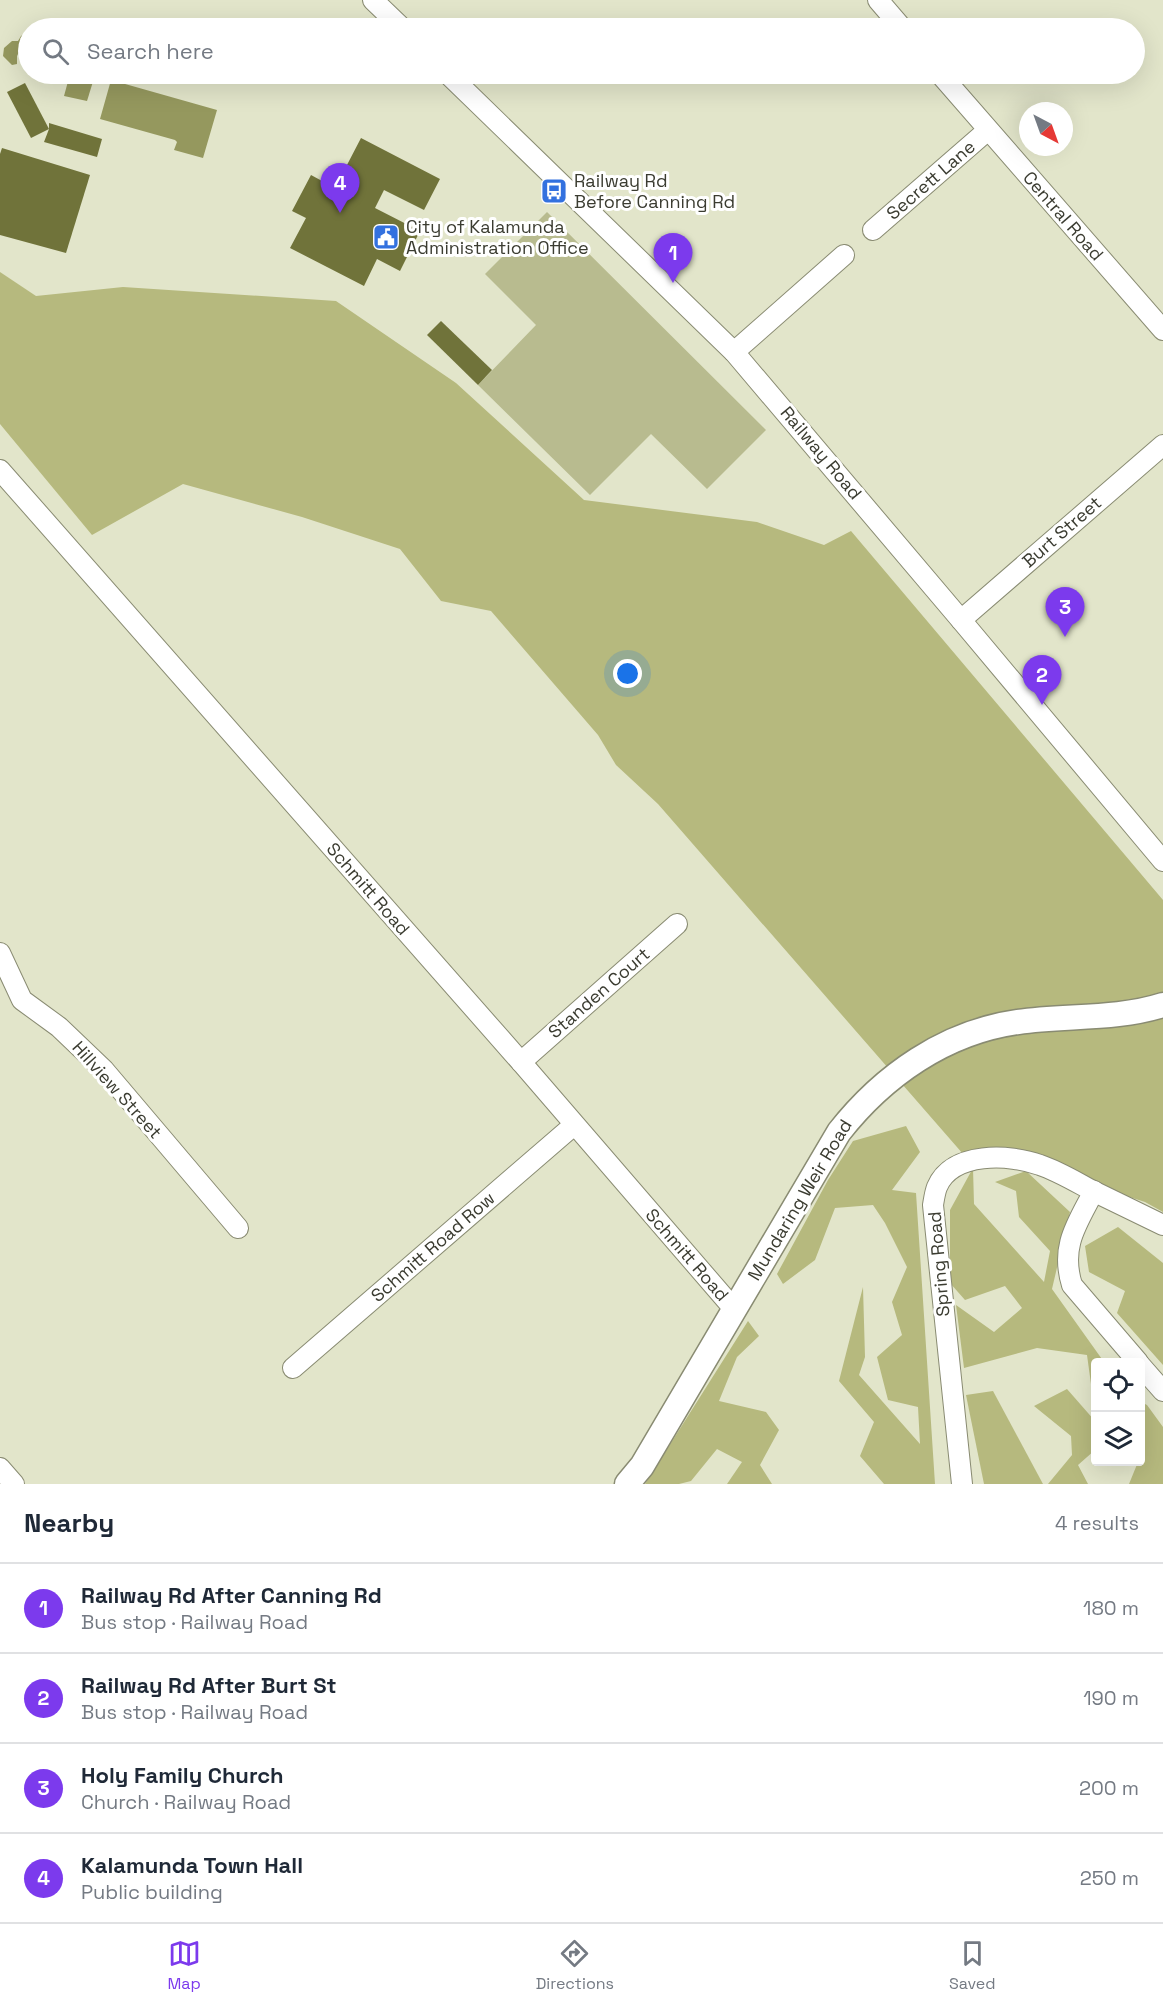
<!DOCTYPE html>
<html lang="en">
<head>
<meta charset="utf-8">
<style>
	body { margin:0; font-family:"Space Grotesk",sans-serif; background:#f2f2f3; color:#1f2937 }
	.controls { position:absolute; right:18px; bottom:18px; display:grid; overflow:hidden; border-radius:6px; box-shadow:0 6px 24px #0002 }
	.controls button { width:54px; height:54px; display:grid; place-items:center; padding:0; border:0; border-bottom:2px solid #e0e1e3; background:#fff; color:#1f2937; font:30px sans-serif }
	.compass { position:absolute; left:1019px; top:102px; width:54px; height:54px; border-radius:50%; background:#fff; box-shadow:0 6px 24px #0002; rotate:139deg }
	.you { position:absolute; left:628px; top:674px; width:21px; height:21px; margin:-15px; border:4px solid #fff; border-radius:50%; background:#1a73e8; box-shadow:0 0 0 9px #1a73e833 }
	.badge { display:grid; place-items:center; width:39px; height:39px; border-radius:50%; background:#7c3aed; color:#fff; font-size:20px; font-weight:700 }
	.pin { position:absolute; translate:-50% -50px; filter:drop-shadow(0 2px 3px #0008) }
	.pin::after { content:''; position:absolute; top:32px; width:21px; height:18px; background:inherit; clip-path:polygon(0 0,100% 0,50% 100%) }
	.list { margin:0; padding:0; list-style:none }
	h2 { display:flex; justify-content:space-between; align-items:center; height:78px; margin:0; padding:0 24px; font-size:26px }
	h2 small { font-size:20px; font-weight:400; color:#747a83 }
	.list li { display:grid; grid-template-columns:39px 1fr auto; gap:18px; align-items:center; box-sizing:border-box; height:90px; padding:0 24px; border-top:2px solid #e0e1e3 }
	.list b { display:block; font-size:22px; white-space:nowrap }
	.list p { margin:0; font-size:20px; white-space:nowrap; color:#747a83 }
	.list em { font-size:20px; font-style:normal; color:#747a83 }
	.icon { flex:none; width:33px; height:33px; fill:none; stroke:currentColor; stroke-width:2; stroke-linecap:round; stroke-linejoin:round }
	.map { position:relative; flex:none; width:1163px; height:1484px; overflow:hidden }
	.search { position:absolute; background:#fff; box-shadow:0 6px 24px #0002; left:18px; right:18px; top:18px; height:66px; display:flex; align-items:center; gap:15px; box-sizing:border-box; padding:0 21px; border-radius:33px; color:#747a83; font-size:22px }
	.sheet { height:438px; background:#fff }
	nav { display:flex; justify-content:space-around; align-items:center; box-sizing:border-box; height:84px; border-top:2px solid #e0e1e3; background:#fff; font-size:16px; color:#747a83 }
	nav a { display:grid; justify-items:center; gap:3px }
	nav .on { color:#7c3aed }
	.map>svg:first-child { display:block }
	.green { fill:#b8bb8f }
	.forest { fill:#b6b97e }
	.water { fill:#95985e }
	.building { fill:#70733a }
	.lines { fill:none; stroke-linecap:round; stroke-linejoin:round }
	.minor-casing { stroke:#898b72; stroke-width:22 }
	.major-casing { stroke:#898b72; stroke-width:27 }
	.minor { stroke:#fff; stroke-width:20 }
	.major { stroke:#fff; stroke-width:24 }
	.labels { text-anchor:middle; stroke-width:6; stroke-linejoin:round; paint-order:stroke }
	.street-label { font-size:18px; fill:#3b3c31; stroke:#fff }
	.poi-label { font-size:18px; fill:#3b3c31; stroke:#fff; text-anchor:start }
</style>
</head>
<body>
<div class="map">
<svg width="1163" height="1484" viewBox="0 0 1163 1484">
	<rect width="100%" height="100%" fill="#e2e5ca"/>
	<!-- green -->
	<polygon class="green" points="547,212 766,430 707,489 651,434 590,495 478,385 536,325 485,274"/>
	<!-- forest -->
	<g class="forest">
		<polygon points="0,272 36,296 123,287 336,301 456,383 584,500 757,522 824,545 851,531 1163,900 1163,1212 1145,1202 1095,1186 1023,1152 970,1162 658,804 616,765 598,735 491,611 441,601 400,549 302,517 183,484 92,535 0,424"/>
		<polygon points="906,1126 920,1152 892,1190 916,1193 935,1484 884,1484 860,1456 874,1422 839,1381 863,1287 865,1357 859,1375 920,1444 918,1407 888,1400 877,1357 902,1335 892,1302 907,1267 885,1223 873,1205 835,1208 815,1260 783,1284 777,1274 828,1180 853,1141"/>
		<polygon points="973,1168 974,1204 1044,1282 1050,1251 1019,1217 1016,1191 995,1182 1026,1171 1070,1212 1052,1289 1104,1362 1096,1362 1095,1379 1091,1384 1087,1355 1037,1348 964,1368 956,1305 994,1332 1022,1308 1005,1286 965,1300 950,1283 950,1210"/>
		<polygon points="1118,1227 1163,1263 1163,1365 1117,1313 1125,1291 1089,1272 1085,1246"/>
		<polygon points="748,1321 759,1336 737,1357 719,1401 766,1412 779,1430 760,1465 772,1484 727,1484 742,1462 717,1449 691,1481 679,1484 645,1484"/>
		<polygon points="1067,1389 1095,1421 1095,1450 1078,1465 1088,1484 1048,1484 1072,1455 1071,1436 1034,1406"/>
		<polygon points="993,1391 1043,1484 984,1484 966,1395"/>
		<polygon points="1141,1402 1147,1405 1163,1427 1163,1484 1129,1484 1138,1462 1140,1462 1145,1446 1141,1435"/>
	</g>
	<!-- water -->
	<g class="water">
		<polygon points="28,32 28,43 21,44 21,48 17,56 17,64 12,65 3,56 4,48 12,41 18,41 21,36"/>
		<polygon points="70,74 95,75 87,101 64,96"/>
		<polygon points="111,80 217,110 203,158 174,150 177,142 175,140 100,119"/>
	</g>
	<!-- building -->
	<g class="building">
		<polygon points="25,83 49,129 31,138 7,92"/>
		<polygon points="49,123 102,139 97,157 44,142 49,129"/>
		<polygon points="361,138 440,179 424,210 384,190 375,208 420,231 400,271 377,259 364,286 290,248 306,218 292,211 311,175 335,188"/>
		<polygon points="2,148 90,175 66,253 0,235 0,154"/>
		<polygon points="441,321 492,370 478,385 427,335"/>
	</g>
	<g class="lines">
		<defs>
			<g id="minor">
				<polyline points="373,0 402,28"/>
				<polyline points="878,0 902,28"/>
				<polyline points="448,74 734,352 961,620 1163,861"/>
				<polyline points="940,74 1163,330"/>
				<polyline points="873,230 988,130"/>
				<polyline points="734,352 844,255"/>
				<polyline points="0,470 521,1062 734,1309"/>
				<polyline points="961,620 1163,445"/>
				<polyline points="0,953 22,1000 59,1027 104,1070 238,1228"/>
				<polyline points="521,1062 677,924"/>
				<path d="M1094,1191C1077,1224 1060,1246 1072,1285L1138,1362"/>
				<polyline points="1140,1365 1163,1391"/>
				<polyline points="293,1368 574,1125"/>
				<polyline points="0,1468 14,1484"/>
				<path d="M962,1484L933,1205C934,1199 935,1192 937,1187C952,1151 1010,1154 1040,1165C1058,1171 1076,1182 1093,1191C1116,1202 1140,1214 1163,1225"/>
			</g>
			<path id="major" d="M627,1484L642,1466L839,1132C883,1076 945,1032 1018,1022C1066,1015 1116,1020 1163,1005"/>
		</defs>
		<!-- minor casing -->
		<use href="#minor" class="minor-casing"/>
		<!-- major casing -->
		<use href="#major" class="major-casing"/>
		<!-- minor -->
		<use href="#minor" class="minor"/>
		<!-- major -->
		<use href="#major" class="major"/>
	</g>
	<!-- icons -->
	<defs>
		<symbol id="bus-square" viewBox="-11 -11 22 22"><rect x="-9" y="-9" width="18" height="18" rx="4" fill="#3371df" stroke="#fff"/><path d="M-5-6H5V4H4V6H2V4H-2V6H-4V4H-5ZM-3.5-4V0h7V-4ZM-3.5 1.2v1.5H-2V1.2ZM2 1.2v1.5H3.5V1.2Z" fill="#fff"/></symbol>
		<symbol id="civic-square" viewBox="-11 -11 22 22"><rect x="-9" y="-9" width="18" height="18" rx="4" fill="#3371df" stroke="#fff"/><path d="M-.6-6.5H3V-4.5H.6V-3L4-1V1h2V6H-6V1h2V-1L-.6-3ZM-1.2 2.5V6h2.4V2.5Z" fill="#fff"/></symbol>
	</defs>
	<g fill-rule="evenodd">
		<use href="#bus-square" x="539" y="176" width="30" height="30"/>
		<use href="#civic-square" x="371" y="222" width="30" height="30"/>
	</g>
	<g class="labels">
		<!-- street labels -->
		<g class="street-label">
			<text transform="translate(931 180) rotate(-41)" y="6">Secrett Lane</text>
			<text transform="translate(1063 216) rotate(49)" y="6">Central Road</text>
			<text transform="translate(821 453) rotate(50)" y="6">Railway Road</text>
			<text transform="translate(1062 532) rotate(-41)" y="6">Burt Street</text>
			<text transform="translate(368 889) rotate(49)" y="6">Schmitt Road</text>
			<text transform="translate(599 993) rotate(-41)" y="6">Standen Court</text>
			<text transform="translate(117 1090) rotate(48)" y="6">Hillview Street</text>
			<text transform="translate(800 1200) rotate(-59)" y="6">Mundaring Weir Road</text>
			<text transform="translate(433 1247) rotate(-41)" y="6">Schmitt Road Row</text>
			<text transform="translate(687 1255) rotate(49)" y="6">Schmitt Road</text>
			<text transform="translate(939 1264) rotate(-95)" y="6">Spring Road</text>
		</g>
		<!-- poi labels -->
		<g class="poi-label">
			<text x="574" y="187">Railway Rd<tspan x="574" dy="21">Before Canning Rd</tspan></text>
			<text x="406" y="233">City of Kalamunda<tspan x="406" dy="21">Administration Office</tspan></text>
		</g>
	</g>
</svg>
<div class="controls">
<button><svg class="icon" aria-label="locate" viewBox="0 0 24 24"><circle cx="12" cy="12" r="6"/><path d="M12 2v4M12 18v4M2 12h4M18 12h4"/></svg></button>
<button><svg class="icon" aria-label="layers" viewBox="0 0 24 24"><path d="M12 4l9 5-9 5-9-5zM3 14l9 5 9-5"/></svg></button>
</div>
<svg class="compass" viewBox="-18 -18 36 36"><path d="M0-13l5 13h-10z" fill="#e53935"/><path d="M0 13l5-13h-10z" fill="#747a83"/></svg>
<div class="you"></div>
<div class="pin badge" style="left:673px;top:283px">1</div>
<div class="pin badge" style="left:1042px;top:705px">2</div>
<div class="pin badge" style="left:1065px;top:637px">3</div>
<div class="pin badge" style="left:340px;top:213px">4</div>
<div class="search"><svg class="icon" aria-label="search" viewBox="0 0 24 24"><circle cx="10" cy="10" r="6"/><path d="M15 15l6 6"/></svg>Search here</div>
</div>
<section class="sheet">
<h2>Nearby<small>4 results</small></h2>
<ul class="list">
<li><span class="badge">1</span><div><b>Railway Rd After Canning Rd</b><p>Bus stop · Railway Road</p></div><em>180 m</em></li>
<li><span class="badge">2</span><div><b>Railway Rd After Burt St</b><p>Bus stop · Railway Road</p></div><em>190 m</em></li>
<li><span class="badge">3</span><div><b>Holy Family Church</b><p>Church · Railway Road</p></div><em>200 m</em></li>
<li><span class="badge">4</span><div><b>Kalamunda Town Hall</b><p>Public building</p></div><em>250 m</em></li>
</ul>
</section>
<nav>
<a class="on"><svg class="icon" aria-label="map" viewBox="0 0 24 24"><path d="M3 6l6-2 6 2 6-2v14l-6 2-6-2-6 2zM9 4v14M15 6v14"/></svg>Map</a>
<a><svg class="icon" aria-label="directions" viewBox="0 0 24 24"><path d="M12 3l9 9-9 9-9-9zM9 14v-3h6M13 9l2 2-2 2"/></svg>Directions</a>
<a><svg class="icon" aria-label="saved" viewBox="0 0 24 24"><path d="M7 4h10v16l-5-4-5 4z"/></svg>Saved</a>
</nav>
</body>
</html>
